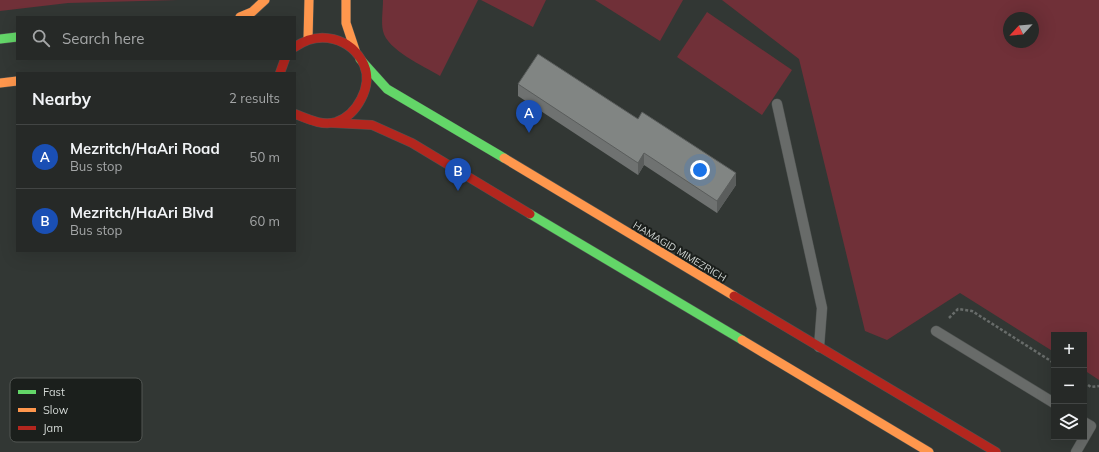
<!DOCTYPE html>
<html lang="en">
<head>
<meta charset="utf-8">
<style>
	body { margin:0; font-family:Mulish,sans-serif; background:#323533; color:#f1f3f6 }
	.controls { position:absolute; right:12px; bottom:12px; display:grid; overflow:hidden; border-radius:0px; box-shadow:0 4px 16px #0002 }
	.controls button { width:36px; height:36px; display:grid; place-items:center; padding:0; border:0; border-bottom:1px solid #424544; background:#262927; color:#f1f3f6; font:20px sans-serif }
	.compass { position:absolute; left:1003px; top:12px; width:36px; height:36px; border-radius:50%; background:#262927; box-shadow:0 4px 16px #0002; rotate:244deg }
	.you { position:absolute; left:700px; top:170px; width:14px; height:14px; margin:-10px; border:3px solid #fff; border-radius:50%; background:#1a73e8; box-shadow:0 0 0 6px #1a73e833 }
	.badge { display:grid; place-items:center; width:26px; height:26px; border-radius:50%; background:#8abfa5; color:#fff; font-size:13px; font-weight:700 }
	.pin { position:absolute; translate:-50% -33px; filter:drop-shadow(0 1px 2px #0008) }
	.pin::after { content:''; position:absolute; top:21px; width:14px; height:12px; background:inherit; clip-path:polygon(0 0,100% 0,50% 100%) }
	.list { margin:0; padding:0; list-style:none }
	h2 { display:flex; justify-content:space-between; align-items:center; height:52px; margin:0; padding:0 16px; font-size:17px }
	h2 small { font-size:13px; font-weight:400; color:#a4a6a7 }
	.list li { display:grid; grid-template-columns:26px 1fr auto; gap:12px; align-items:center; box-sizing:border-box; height:64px; padding:0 16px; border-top:1px solid #424544 }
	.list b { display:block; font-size:15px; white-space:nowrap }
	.list p { margin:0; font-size:13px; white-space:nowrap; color:#a4a6a7 }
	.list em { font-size:13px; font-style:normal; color:#a4a6a7 }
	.icon { flex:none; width:22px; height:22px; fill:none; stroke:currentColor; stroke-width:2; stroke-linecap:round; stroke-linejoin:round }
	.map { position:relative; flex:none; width:1099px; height:452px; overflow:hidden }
	.search { position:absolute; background:#262927; box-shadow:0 4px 16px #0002; left:16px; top:16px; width:280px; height:44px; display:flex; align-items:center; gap:10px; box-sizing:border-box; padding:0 14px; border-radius:0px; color:#a4a6a7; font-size:15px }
	.panel { position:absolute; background:#262927; box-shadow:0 4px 16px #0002; left:16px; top:72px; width:280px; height:180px; border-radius:0px }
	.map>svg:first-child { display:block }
	.green { fill:#703038; fill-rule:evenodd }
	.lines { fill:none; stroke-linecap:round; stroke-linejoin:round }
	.lane-casing { stroke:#4f5351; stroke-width:11 }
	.fast-casing { stroke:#4f5351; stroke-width:10 }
	.slow-casing { stroke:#4f5351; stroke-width:10 }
	.jam-casing { stroke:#4f5351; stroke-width:10 }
	.path { stroke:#686c6a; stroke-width:2.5; stroke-dasharray:3 2; stroke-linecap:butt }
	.lane { stroke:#686b69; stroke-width:10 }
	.fast { stroke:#63d668; stroke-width:9 }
	.slow { stroke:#ff974d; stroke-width:9 }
	.jam { stroke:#b3261e; stroke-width:9 }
	.wall { fill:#6f7271 }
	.shaded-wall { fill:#5a5d5c }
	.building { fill:#818583; stroke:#5a5d5c }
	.labels { text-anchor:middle; stroke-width:4; stroke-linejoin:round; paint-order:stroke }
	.street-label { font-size:10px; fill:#d2d7d4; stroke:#1b1f1c }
	.key { fill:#1b1f1c; stroke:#525653; stroke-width:1 }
	.key-label { font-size:11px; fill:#d2d7d4 }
</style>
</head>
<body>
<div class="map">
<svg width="1099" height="452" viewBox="0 0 1099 452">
	<rect width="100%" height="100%" fill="#323734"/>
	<!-- green -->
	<g class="green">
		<polygon points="0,0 178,0 68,3 0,11"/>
		<path d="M383,0H478L440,76C424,66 387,50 383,31C381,22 383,10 383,0Z"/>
		<polygon points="481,0 546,0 533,27"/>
		<polygon points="595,0 683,0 660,41"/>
		<path d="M722,0H1099V380L1084,370V335H1054V352L960,293L887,340L865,331L799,59ZM1009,18H1033V42H1009Z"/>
		<polygon points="707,12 792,70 762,115 677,57"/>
	</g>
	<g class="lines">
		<defs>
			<g id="lane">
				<polyline points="777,104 822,308 819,347"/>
				<polyline points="936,331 1054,403"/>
				<polyline points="1076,452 1091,426 1084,422"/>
			</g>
			<g id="fast">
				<polyline points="0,39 17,37"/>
				<polyline points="360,59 387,89 504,158"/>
				<polyline points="530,214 742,340"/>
			</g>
			<g id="slow">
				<polyline points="346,0 346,23 355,50"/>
				<polyline points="240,17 252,12 265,0"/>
				<polyline points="308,39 309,0"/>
				<polyline points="0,83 17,81"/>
				<polyline points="504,158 734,296"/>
				<polyline points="742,340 929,452"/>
			</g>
			<g id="jam">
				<path d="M295,47C319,30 351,37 364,65C373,86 357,115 336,122C322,126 308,119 295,114"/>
				<polyline points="280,73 285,59"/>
				<polyline points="333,123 372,125 412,143 530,214"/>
				<polyline points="734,296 996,452"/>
			</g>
		</defs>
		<!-- lane casing -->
		<use href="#lane" class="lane-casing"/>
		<!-- fast casing -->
		<use href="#fast" class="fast-casing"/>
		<!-- slow casing -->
		<use href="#slow" class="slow-casing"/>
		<!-- jam casing -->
		<use href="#jam" class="jam-casing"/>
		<!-- path -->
		<g class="path">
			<polyline points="949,318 958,309 972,311 1054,363"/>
			<polyline points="1084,382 1091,387 1099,386"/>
		</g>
		<!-- lane -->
		<use href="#lane" class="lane"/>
		<!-- fast -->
		<use href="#fast" class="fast"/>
		<!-- slow -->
		<use href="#slow" class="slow"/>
		<!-- jam -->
		<use href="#jam" class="jam"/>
	</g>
	<!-- wall -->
	<polygon class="wall" points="518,84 638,119 736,185 717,213 644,165 638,175 518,96"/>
	<!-- shaded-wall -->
	<g class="shaded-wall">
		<polygon points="644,153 644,165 638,175 638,163"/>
		<polygon points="736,173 736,185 717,213 717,201"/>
	</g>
	<!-- building -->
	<polygon class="building" points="538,54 638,119 642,112 736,173 717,201 644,153 638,163 518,84"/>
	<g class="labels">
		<!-- street labels -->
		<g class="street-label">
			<text transform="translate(680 251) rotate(31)" y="4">HAMAGID MIMEZRICH</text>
		</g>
	</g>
	<!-- legend -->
	<rect x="10" y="378" width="132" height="64" rx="6" class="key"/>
	<rect x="18" y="390" width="18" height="4" fill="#63d668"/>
	<rect x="18" y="408" width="18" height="4" fill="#ff974d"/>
	<rect x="18" y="426" width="18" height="4" fill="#b3261e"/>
	<g class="key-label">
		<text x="43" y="396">Fast</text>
		<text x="43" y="414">Slow</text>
		<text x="43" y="432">Jam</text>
	</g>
</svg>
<div class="controls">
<button>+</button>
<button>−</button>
<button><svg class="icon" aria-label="layers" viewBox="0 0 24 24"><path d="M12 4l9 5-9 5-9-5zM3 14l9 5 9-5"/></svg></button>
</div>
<svg class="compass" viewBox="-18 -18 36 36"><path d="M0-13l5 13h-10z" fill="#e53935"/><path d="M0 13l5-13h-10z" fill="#a4a6a7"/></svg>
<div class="you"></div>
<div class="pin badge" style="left:529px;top:133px;background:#1a4fb4">A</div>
<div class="pin badge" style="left:458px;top:191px;background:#1a4fb4">B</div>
<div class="search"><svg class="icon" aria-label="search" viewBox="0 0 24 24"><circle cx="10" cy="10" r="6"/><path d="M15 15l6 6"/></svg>Search here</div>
<section class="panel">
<h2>Nearby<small>2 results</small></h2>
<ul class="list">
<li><span class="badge" style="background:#1a4fb4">A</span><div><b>Mezritch/HaAri Road</b><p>Bus stop</p></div><em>50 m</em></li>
<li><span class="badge" style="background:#1a4fb4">B</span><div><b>Mezritch/HaAri Blvd</b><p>Bus stop</p></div><em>60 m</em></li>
</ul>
</section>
</div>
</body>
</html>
